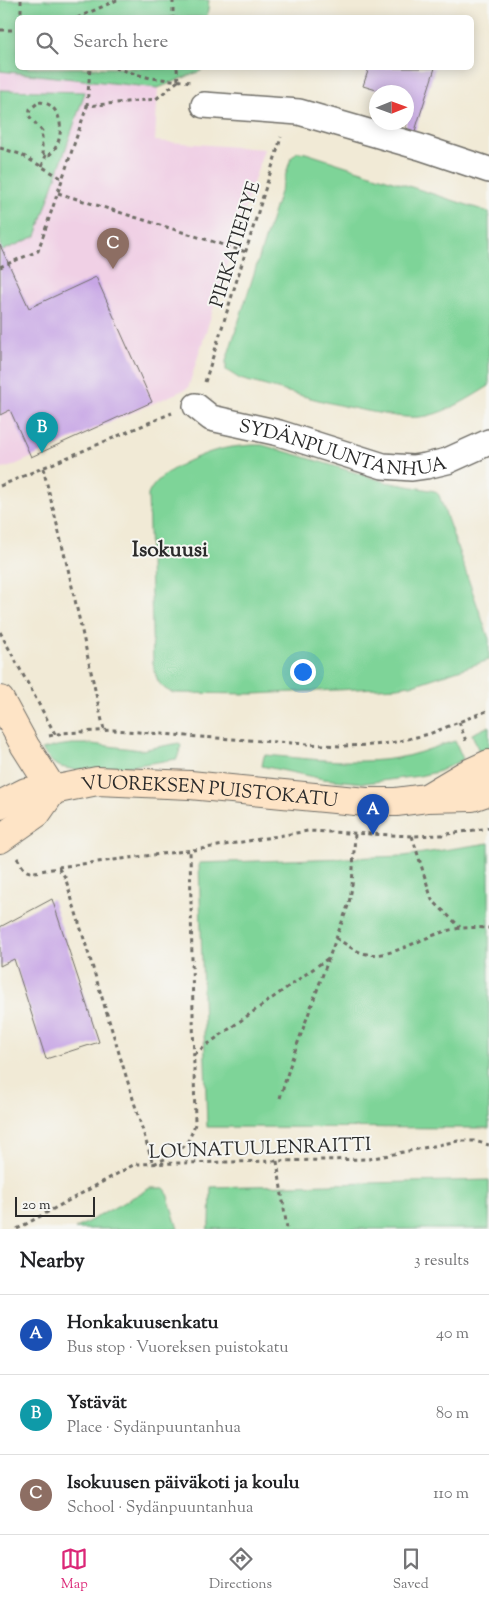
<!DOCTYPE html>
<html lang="en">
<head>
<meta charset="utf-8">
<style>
	body { margin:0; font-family:"Sorts Mill Goudy",serif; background:#f2f2f2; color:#202124 }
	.compass { position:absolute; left:369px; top:85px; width:45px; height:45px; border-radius:50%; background:#fff; box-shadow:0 2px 12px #0003; rotate:89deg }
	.scale { position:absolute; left:15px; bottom:12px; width:80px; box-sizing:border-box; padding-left:5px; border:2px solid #2b2b2b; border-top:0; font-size:14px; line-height:18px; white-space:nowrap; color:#2b2b2b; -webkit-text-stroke:4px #f6f6f2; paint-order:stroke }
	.you { position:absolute; left:302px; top:671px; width:18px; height:18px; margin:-12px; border:4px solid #fff; border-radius:50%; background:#1a73e8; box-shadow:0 0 0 8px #1a73e833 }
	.badge { display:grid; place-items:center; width:32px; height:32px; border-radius:50%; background:#db2777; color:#fff; font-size:16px; font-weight:700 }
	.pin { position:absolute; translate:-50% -41px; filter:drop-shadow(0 1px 2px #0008) }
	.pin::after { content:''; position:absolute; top:26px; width:18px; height:15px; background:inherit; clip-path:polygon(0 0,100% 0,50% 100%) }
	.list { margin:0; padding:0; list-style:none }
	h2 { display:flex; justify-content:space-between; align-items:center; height:65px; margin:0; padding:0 20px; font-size:21px }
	h2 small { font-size:16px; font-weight:400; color:#757577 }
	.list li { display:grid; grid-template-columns:32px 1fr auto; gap:15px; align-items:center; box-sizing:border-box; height:80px; padding:0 20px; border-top:1px solid #e0e0e0 }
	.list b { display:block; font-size:19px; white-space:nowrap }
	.list p { margin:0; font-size:16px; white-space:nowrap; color:#757577 }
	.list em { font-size:16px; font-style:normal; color:#757577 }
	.icon { flex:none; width:28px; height:28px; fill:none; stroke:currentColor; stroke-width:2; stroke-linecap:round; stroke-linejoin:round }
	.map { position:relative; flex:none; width:489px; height:1229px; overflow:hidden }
	.search { position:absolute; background:#fff; box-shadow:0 2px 12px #0003; left:15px; right:15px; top:15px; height:55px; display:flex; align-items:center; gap:12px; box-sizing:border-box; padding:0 18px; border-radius:8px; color:#757577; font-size:19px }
	.sheet { height:305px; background:#fff }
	nav { display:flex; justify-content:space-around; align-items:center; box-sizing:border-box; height:70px; border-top:1px solid #e0e0e0; background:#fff; font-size:14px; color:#757577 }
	nav a { display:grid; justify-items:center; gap:2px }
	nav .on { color:#db2777 }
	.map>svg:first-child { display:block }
	.built { fill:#f0d0e5 }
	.green { fill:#7ed498; stroke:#548062 }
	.building { fill:#c7a6e5 }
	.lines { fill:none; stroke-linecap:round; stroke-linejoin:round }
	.street-casing { stroke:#706e67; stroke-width:28 }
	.secondary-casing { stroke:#706e67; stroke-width:30 }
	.path { stroke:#706e67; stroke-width:3; stroke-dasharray:4 4; stroke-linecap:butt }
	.street { stroke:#fff; stroke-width:25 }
	.secondary { stroke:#fee4c6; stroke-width:28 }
	.labels { text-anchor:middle; stroke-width:4; stroke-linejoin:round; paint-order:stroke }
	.street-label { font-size:19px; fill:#2b2b2b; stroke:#f6f6f2 }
	.quarter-label { font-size:21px; font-weight:bold; fill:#2b2b2b; stroke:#f6f6f2 }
</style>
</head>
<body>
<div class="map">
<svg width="489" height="1229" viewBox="0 0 489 1229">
	<rect width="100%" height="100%" fill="#f6f6f2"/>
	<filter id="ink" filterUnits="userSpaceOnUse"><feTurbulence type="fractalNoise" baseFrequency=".02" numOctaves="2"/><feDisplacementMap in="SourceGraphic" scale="10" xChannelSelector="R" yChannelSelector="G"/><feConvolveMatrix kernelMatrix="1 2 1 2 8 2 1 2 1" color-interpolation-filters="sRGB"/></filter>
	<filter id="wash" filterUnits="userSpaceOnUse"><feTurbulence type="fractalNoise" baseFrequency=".0096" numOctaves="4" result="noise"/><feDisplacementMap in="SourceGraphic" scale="20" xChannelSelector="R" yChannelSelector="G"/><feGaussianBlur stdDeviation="1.12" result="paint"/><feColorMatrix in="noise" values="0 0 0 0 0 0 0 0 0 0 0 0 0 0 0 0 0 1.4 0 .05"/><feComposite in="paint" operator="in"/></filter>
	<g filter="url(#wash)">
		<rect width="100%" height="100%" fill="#f1ead6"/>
		<!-- built -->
		<polygon class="built" points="0,71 158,88 155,141 264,149 188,388 10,467 0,468"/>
		<!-- green -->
		<g class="green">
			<polygon points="0,0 209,0 207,17 18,18 18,68 201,68 201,71 158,88 0,71"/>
			<polygon points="0,90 85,92 36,236 0,252"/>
			<path d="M297,152L306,153L489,212V386C470,398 449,411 427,416C411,419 394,416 378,413C331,405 286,391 240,379L226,370V361L291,158Z"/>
			<path d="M253,445H262L301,456L386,482L435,491L439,495L489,639V660L416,684L398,687L254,694L174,693C158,688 156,678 153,663L148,495C155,474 194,457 214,451C227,447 240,446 253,445Z"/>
			<polygon points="489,726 489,750 480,754 472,734"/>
			<path d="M455,741L463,759L462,760L437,772L419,776L365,783L323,779L262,766L264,756L266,755C310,759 364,766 407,756C424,752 439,745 455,741Z"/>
			<polygon points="179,743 181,746 177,759 117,768 75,770 61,767 53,763 42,750 57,746 72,744 92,744 141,750"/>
			<polygon points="489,843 489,1128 207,1127 199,863 404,856"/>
			<polygon points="489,1180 489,1229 207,1229 210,1223 211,1187"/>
			<polygon points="150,1188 164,1188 166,1190 178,1229 75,1229"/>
		</g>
		<g id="blocks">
			<!-- building -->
			<g class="building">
				<polygon points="369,68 435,68 415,131 406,128 406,92 383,92 363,86"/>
				<polygon points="0,245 29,308 96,277 152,402 31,457 10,410 0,415"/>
				<polygon points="52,899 99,1042 46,1059 14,959 0,966 0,927"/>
			</g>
		</g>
	</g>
	<g filter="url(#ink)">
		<use href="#blocks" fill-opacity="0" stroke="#706e67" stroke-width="1"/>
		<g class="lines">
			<defs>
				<g id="street">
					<polyline points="204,105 299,112 420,147 489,170"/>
					<path id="s1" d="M196,406L211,418L279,433L383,466L412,468L426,466L447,461L489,442"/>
				</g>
				<g id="secondary">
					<polyline points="0,700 25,746 53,790"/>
					<polyline points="428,797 465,775 489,764"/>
					<path id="s2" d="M0,805L26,792L53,790L97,781L190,785L366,802H396L427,798L472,797L489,791"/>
					<polyline points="0,839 37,813 53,790"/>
				</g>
			</defs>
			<!-- street casing -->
			<use href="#street" class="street-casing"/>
			<!-- secondary casing -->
			<use href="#secondary" class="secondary-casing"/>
			<!-- path -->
			<g class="path">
				<polyline points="21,0 21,18"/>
				<polyline points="173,0 173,18"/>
				<polyline points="77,18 117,0"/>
				<polyline points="0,30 18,30"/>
				<polyline points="115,68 150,78 192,82"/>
				<polyline points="177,68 178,81"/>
				<path d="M39,102C65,103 66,142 49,155L44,154L42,152V131L29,116L30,109Z"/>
				<polyline points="87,106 90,68"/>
				<polyline points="0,148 20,154 63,179"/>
				<polyline points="42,166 46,155"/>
				<polyline points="58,193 246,252"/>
				<polyline points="0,267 38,251 87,106 156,99 178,81"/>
				<polyline points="205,382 278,148 281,137"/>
				<polyline points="43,468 69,573 104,730"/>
				<polyline points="0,486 172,413"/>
				<polyline points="0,632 55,734"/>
				<polyline points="459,722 467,744"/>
				<polyline points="49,736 62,733 114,730 199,737 341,746 373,745 391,743 429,734 489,710"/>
				<polyline points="412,836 432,900 460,927"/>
				<path d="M17,858C20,862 23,869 27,871C34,875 50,867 59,869L65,877L153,1164C177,1154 187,1150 195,1124L190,850"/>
				<polyline points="58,867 200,849 308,831 412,836 441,835 489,828"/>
				<path d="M336,938C346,944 355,952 367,954C391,958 417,940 440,933C456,927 472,927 489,928"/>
				<polyline points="194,1054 327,959"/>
				<polyline points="280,1098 293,1056 349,903 352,887 355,833"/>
				<polyline points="277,1161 287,1229"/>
				<polyline points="17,1229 135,1164 369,1159 458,1141 474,1141 489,1145"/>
			</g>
			<!-- street -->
			<use href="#street" class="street"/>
			<!-- secondary -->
			<use href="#secondary" class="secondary"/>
		</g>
	</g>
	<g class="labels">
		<!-- street labels -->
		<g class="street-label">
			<text transform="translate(234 244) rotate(-73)" y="7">PIHKATIEHYE</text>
			<text dy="7" stroke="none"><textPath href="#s1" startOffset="155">SYDÄNPUUNTANHUA</textPath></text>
			<text dy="7" stroke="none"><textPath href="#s2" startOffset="214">VUOREKSEN PUISTOKATU</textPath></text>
			<text transform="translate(260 1147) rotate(-2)" y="7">LOUNATUULENRAITTI</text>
		</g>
		<!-- quarter labels -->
		<g class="quarter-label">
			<text x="170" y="556">Isokuusi</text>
		</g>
	</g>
</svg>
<svg class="compass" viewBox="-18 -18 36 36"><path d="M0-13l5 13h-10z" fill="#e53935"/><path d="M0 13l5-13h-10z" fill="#757577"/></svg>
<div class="scale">20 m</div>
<div class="you"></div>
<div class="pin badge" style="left:373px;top:835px;background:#1a4fb4">A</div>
<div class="pin badge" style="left:42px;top:453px;background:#0f9aa8">B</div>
<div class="pin badge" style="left:113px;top:269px;background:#8d6e63">C</div>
<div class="search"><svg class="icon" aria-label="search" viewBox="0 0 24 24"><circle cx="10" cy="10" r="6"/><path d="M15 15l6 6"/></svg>Search here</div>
</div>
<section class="sheet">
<h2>Nearby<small>3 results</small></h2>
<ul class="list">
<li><span class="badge" style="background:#1a4fb4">A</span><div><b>Honkakuusenkatu</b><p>Bus stop · Vuoreksen puistokatu</p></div><em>40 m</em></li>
<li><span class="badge" style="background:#0f9aa8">B</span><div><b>Ystävät</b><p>Place · Sydänpuuntanhua</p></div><em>80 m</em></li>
<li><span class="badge" style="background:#8d6e63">C</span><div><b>Isokuusen päiväkoti ja koulu</b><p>School · Sydänpuuntanhua</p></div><em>110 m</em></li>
</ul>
</section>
<nav>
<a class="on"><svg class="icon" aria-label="map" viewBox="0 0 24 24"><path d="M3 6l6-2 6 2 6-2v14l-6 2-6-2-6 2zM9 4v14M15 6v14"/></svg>Map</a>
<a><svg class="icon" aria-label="directions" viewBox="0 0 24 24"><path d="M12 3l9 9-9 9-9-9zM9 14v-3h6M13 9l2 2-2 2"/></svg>Directions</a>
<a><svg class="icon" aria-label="saved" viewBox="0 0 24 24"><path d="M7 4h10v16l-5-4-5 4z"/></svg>Saved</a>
</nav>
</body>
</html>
